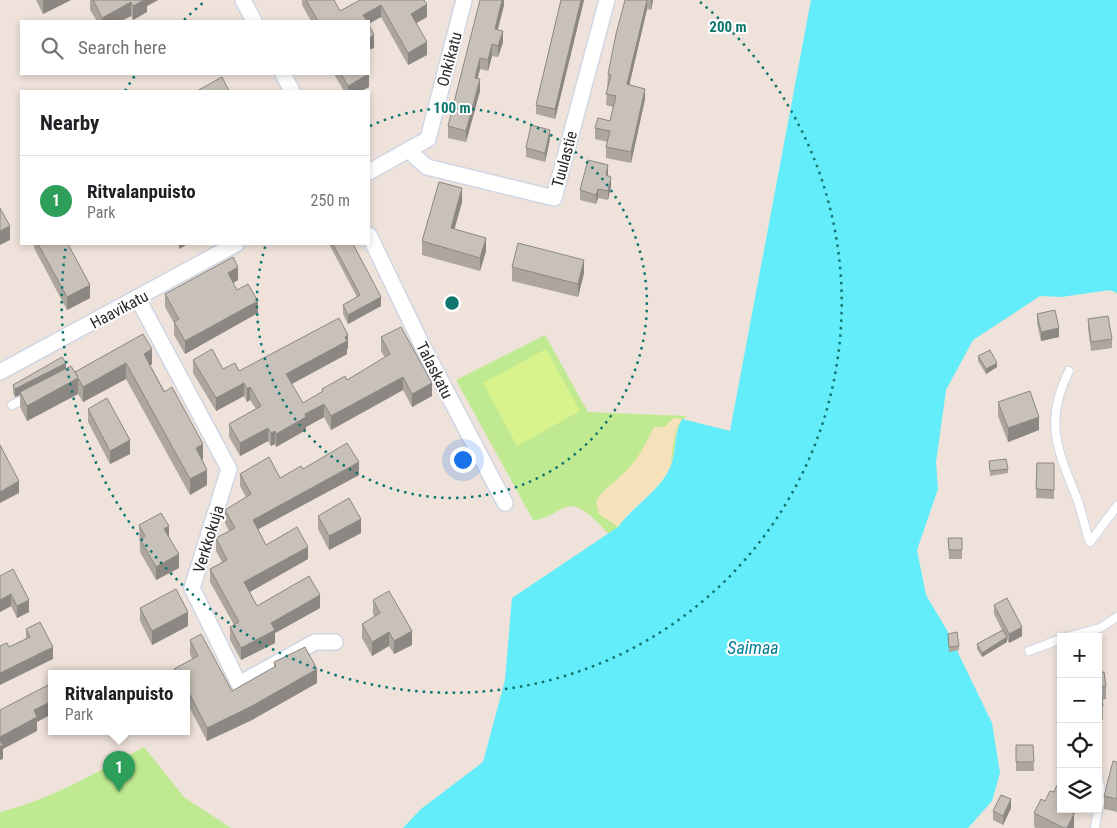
<!DOCTYPE html>
<html lang="en">
<head>
<meta charset="utf-8">
<style>
	body { margin:0; font-family:"Roboto Condensed",sans-serif; background:#f6f6f6; color:#202124 }
	.controls { position:absolute; right:15px; bottom:15px; display:grid; overflow:hidden; border-radius:0px; box-shadow:0 2px 8px #0003 }
	.controls button { width:45px; height:45px; display:grid; place-items:center; padding:0; border:0; border-bottom:1px solid #e0e0e0; background:#fff; color:#202124; font:25px sans-serif }
	.you { position:absolute; left:462px; top:459px; width:18px; height:18px; margin:-12px; border:4px solid #fff; border-radius:50%; background:#1a73e8; box-shadow:0 0 0 8px #1a73e833 }
	.badge { display:grid; place-items:center; width:32px; height:32px; border-radius:50%; background:#0b8043; color:#fff; font-size:16px; font-weight:700 }
	.pin { position:absolute; translate:-50% -41px; filter:drop-shadow(0 1px 2px #0008) }
	.pin::after { content:''; position:absolute; top:26px; width:18px; height:15px; background:inherit; clip-path:polygon(0 0,100% 0,50% 100%) }
	.popup { position:absolute; left:48px; top:670px; width:142px; height:65px; box-sizing:border-box; display:grid; place-content:center; border-radius:0px; background:#fff; filter:drop-shadow(0 1px 4px #0005); font-size:16px; white-space:nowrap; color:#757577 }
	.popup b { font-size:19px; color:#202124 }
	.popup::after { content:''; position:absolute; left:50%; top:100%; margin-left:-10px; border:10px solid transparent; border-top-color:#fff }
	.list { margin:0; padding:0; list-style:none }
	h2 { display:flex; justify-content:space-between; align-items:center; height:65px; margin:0; padding:0 20px; font-size:21px }
	h2 small { font-size:16px; font-weight:400; color:#757577 }
	.list li { display:grid; grid-template-columns:32px 1fr auto; gap:15px; align-items:center; box-sizing:border-box; height:90px; padding:0 20px; border-top:1px solid #e0e0e0 }
	.list b { display:block; font-size:19px; white-space:nowrap }
	.list p { margin:0; font-size:16px; white-space:nowrap; color:#757577 }
	.list em { font-size:16px; font-style:normal; color:#757577 }
	.icon { flex:none; width:28px; height:28px; fill:none; stroke:currentColor; stroke-width:2; stroke-linecap:round; stroke-linejoin:round }
	.map { position:relative; flex:none; width:1117px; height:828px; overflow:hidden }
	.search { position:absolute; background:#fff; box-shadow:0 2px 8px #0003; left:20px; top:20px; width:350px; height:55px; display:flex; align-items:center; gap:12px; box-sizing:border-box; padding:0 18px; border-radius:0px; color:#757577; font-size:19px }
	.panel { position:absolute; background:#fff; box-shadow:0 2px 8px #0003; left:20px; top:90px; width:350px; height:155px; border-radius:0px }
	.map>svg:first-child { display:block }
	.green { fill:#bfea91 }
	.sand { fill:#f6e2ba }
	.pitch { fill:#d8f28c }
	.water { fill:#63ecfa }
	.lines { fill:none; stroke-linecap:round; stroke-linejoin:round }
	.service-casing { stroke:#cfd7e5; stroke-width:10 }
	.minor-casing { stroke:#cfd7e5; stroke-width:18 }
	.service { stroke:#fff; stroke-width:8 }
	.minor { stroke:#fff; stroke-width:15 }
	.wall { fill:#aca69f }
	.shaded-wall { fill:#8c8782 }
	.building { fill:#c8c1b9; stroke:#8c8782 }
	.ring { fill:none; stroke:#0f766e; stroke-width:2.5; stroke-dasharray:2.5 5 }
	.labels { text-anchor:middle; stroke-width:4; stroke-linejoin:round; paint-order:stroke }
	.street-label { font-size:16px; fill:#2a2a2a; stroke:#fff }
	.water-label { font-size:18px; font-style:italic; fill:#027f99; stroke:#fff }
	.centre { fill:#0f766e; stroke:#fff; stroke-width:2.5 }
	.ring-label { font-size:15px; text-anchor:middle; font-weight:bold; fill:#0f766e; stroke:#fff; stroke-width:4; stroke-linejoin:round; paint-order:stroke }
</style>
</head>
<body>
<div class="map">
<svg width="1117" height="828" viewBox="0 0 1117 828">
	<rect width="100%" height="100%" fill="#eee2da"/>
	<!-- green -->
	<g class="green">
		<path d="M545,335L588,412L686,416L676,432L674,454L670,467L660,483L626,515L618,528L609,534C598,524 582,502 566,507C553,512 549,519 533,520L456,380Z"/>
		<path d="M144,747L184,797L231,828H0V812C52,799 97,772 144,747Z"/>
	</g>
	<!-- sand -->
	<path class="sand" d="M674,418L682,419L675,432L670,467L661,482L627,515L618,527L599,514L596,501C604,487 616,482 626,471C639,458 646,443 654,427H664Z"/>
	<!-- pitch -->
	<polygon class="pitch" points="546,349 580,411 517,446 483,383"/>
	<!-- water -->
	<path class="water" d="M811,0H1117V293L1110,290L1061,297L1040,296L973,340L946,390L936,462L938,489L917,550L926,595L948,632L992,723L1000,773L992,801L968,828H403L421,809L483,762L505,680L512,598L618,527C633,506 659,492 670,468C677,452 673,436 682,419L730,431Z"/>
	<g class="lines">
		<defs>
			<g id="service">
				<path d="M1069,371C1044,420 1057,449 1076,496C1081,509 1084,523 1088,537"/>
				<polyline points="12,405 28,397"/>
				<polyline points="1090,542 1117,506"/>
				<polyline points="1067,637 1100,628 1117,617"/>
				<polyline points="1029,651 1061,639"/>
				<polyline points="1098,777 1102,797 1098,809"/>
				<polyline points="1095,828 1098,809"/>
			</g>
			<g id="minor">
				<polyline points="243,0 254,21"/>
				<polyline points="283,74 292,91"/>
				<polyline points="409,151 427,167 554,198 607,0"/>
				<polyline points="369,172 428,139 464,0"/>
				<polyline points="369,235 422,345 505,503"/>
				<polyline points="138,299 229,469 192,588 239,684 315,642 335,642"/>
				<polyline points="0,372 236,244"/>
			</g>
		</defs>
		<!-- service casing -->
		<use href="#service" class="service-casing"/>
		<!-- minor casing -->
		<use href="#minor" class="minor-casing"/>
		<!-- service -->
		<use href="#service" class="service"/>
		<!-- minor -->
		<use href="#minor" class="minor"/>
	</g>
	<!-- wall -->
	<g class="wall">
		<polygon points="36,0 71,0 43,14"/>
		<polygon points="90,0 158,0 147,6 147,12 133,20 131,16 121,21 97,21 90,10"/>
		<polygon points="302,0 334,0 340,11 360,0 427,17 416,23 427,55 408,65 381,17 369,21 311,21 302,5"/>
		<polygon points="504,0 504,5 498,29 503,42 498,57 492,56 488,71 480,69 477,79 480,91 466,142 448,138 448,126"/>
		<polygon points="561,0 584,0 555,119 536,114 536,105"/>
		<polygon points="625,0 653,0 651,10 647,9 629,85 645,99 631,163 606,158 606,147 608,142 595,139 595,128 610,121 613,107 606,105 608,74"/>
		<polygon points="334,74 369,74 369,87 361,91 344,91"/>
		<polygon points="550,139 545,162 526,157 526,148"/>
		<polygon points="608,174 608,176 611,186 608,200 598,198 596,204 580,200 580,190"/>
		<polygon points="462,202 454,229 486,251 480,271 422,255 422,241"/>
		<polygon points="34,244 68,244 90,298 67,310 34,248"/>
		<polygon points="329,244 353,244 381,306 348,324 343,314 343,305 357,297"/>
		<polygon points="512,267 584,273 578,297 512,281"/>
		<polygon points="238,280 233,283 237,290 258,313 185,354 174,335 174,323 165,307 165,294"/>
		<polygon points="1037,314 1059,337 1041,341 1037,323"/>
		<polygon points="1088,319 1112,339 1112,348 1091,351 1088,328"/>
		<polygon points="143,334 152,364 150,365 203,459 202,460 207,485 190,495 126,379 83,402 78,394 27,421 20,407 20,395 15,397 13,393 13,385 66,368 75,372"/>
		<polygon points="381,337 432,396 412,407 403,390 331,430 324,417 306,427 306,430 276,447 275,444 271,446 268,441 240,456 229,437 229,424 256,409 250,400 247,402 244,396 216,411 193,373 193,360 223,369 239,371 348,348 347,349 347,354 292,384 303,403 322,392 322,389 347,380 385,358 381,351"/>
		<polygon points="978,356 997,367 986,374 978,361"/>
		<polygon points="998,402 1039,430 1008,442 998,416"/>
		<polygon points="88,409 130,454 110,464 88,422"/>
		<polygon points="989,461 1008,469 1008,473 990,476"/>
		<polygon points="1037,463 1054,463 1054,499 1036,498"/>
		<polygon points="303,469 359,475 258,529 266,545 308,559 250,592 257,606 320,608 275,633 275,643 241,660 230,640 230,627 234,625 210,582 210,569 222,562 216,551 216,538 229,531 225,523 225,510 246,497 240,486 240,474 280,478"/>
		<polygon points="318,516 361,533 329,550 318,529"/>
		<polygon points="139,525 169,537 179,568 156,580 140,552"/>
		<polygon points="948,538 962,538 962,559 949,559"/>
		<polygon points="0,576 29,612 17,618 11,606 0,612"/>
		<polygon points="373,600 412,645 394,654 389,646 372,656 362,638 362,624 375,617 373,614"/>
		<polygon points="994,605 1022,636 1009,643 1007,639 1007,642 982,657 977,649 977,644 1002,630 994,614"/>
		<polygon points="140,608 188,626 152,645 140,621"/>
		<polygon points="26,629 53,659 9,647 26,639"/>
		<polygon points="948,634 959,646 959,650 949,652"/>
		<polygon points="190,640 232,691 274,667 274,662 317,683 252,720 207,741 186,701 186,673 174,673 174,669 192,659 190,654"/>
		<polygon points="1098,673 1106,686 1106,699 1102,700 1103,706 1103,720 1101,720 1101,727 1098,728"/>
		<polygon points="1016,745 1033,745 1034,771 1016,771"/>
		<polygon points="1117,762 1117,812 1104,809 1104,796"/>
		<polygon points="1011,808 1003,825 993,820 993,811"/>
		<polygon points="1034,813 1074,815 1074,828 1036,828 1034,827"/>
	</g>
	<!-- shaded-wall -->
	<g class="shaded-wall">
		<polygon points="45,0 71,0 43,14 43,1"/>
		<polygon points="144,0 158,0 147,6 147,12 133,20 133,6"/>
		<polygon points="502,0 504,0 504,5 495,40 495,29"/>
		<polygon points="581,0 584,0 555,119 555,109"/>
		<polygon points="647,0 647,9 627,95 627,84"/>
		<polygon points="651,0 653,0 651,10"/>
		<polygon points="131,2 131,16 121,21 102,21 102,18"/>
		<polygon points="427,4 427,17 411,26 411,14"/>
		<polygon points="381,5 381,17 369,24 369,21 363,21 363,15"/>
		<polygon points="503,31 503,42 498,57 498,46"/>
		<polygon points="374,35 374,48 369,50 369,38"/>
		<polygon points="427,42 427,55 408,65 408,53"/>
		<polygon points="492,44 492,56 488,71 488,60"/>
		<polygon points="480,58 480,69 475,89 475,78"/>
		<polygon points="369,74 369,87 361,91 348,91 348,86"/>
		<polygon points="480,79 480,91 466,142 466,131"/>
		<polygon points="645,89 645,99 631,163 631,152"/>
		<polygon points="550,130 550,139 545,162 545,153"/>
		<polygon points="608,165 608,174 606,184 606,175"/>
		<polygon points="611,177 611,186 608,200 608,191"/>
		<polygon points="462,188 462,202 451,242 451,228"/>
		<polygon points="598,189 598,198 596,204 596,195"/>
		<polygon points="10,226 10,240 0,245 0,231"/>
		<polygon points="486,238 486,251 480,271 480,258"/>
		<polygon points="179,244 188,244 179,249"/>
		<polygon points="584,260 584,273 578,297 578,284"/>
		<polygon points="238,267 238,280 228,286 228,273"/>
		<polygon points="90,285 90,298 67,310 67,297"/>
		<polygon points="381,297 381,306 348,324 348,315"/>
		<polygon points="258,301 258,313 185,354 185,341"/>
		<polygon points="1059,328 1059,337 1041,341 1041,332"/>
		<polygon points="348,335 348,348 347,349 347,354 286,387 286,374"/>
		<polygon points="152,349 152,364 144,369 144,354"/>
		<polygon points="66,363 66,371 20,392 20,395 15,397 15,389"/>
		<polygon points="126,363 126,379 83,402 83,387"/>
		<polygon points="997,363 997,367 986,374 986,369"/>
		<polygon points="403,377 403,390 331,430 331,416"/>
		<polygon points="78,378 78,394 27,421 27,406"/>
		<polygon points="244,383 244,396 216,411 216,398"/>
		<polygon points="432,383 432,396 412,407 412,394"/>
		<polygon points="250,387 250,400 247,402 247,389"/>
		<polygon points="324,404 324,417 306,427 306,430 276,447 276,434 305,414"/>
		<polygon points="1039,417 1039,430 1008,442 1008,428"/>
		<polygon points="268,428 268,441 240,456 240,443"/>
		<polygon points="275,431 275,444 271,446 271,433"/>
		<polygon points="130,440 130,454 110,464 110,451"/>
		<polygon points="203,444 203,459 196,463 196,448"/>
		<polygon points="359,462 359,475 253,532 253,520"/>
		<polygon points="207,470 207,485 190,495 190,479"/>
		<polygon points="19,481 19,493 0,503 0,492"/>
		<polygon points="361,519 361,533 329,550 329,536"/>
		<polygon points="169,526 169,540 164,529"/>
		<polygon points="308,547 308,559 244,595 244,582"/>
		<polygon points="179,554 179,568 156,580 156,567"/>
		<polygon points="11,594 11,606 0,612 0,600"/>
		<polygon points="320,595 320,608 275,633 275,643 241,660 241,648 271,623"/>
		<polygon points="29,600 29,612 17,618 17,606"/>
		<polygon points="188,612 188,626 152,645 152,631"/>
		<polygon points="1022,627 1022,636 1009,643 1009,634"/>
		<polygon points="412,631 412,645 394,654 394,641"/>
		<polygon points="389,632 389,646 372,656 372,642"/>
		<polygon points="1007,637 1007,642 982,657 982,653"/>
		<polygon points="53,647 53,659 0,685 0,673"/>
		<polygon points="317,669 317,683 252,720 207,741 207,728"/>
		<polygon points="52,701 52,714 37,722 37,731 3,749 3,759 0,760 0,737 34,710"/>
		<polygon points="1011,799 1011,808 1003,825 1003,816"/>
		<polygon points="1070,809 1077,809 1074,815 1074,828 1067,828 1069,811"/>
	</g>
	<!-- building -->
	<g class="building">
		<polygon points="93,0 144,0 133,6 131,2 102,18"/>
		<polygon points="306,0 334,0 340,11 360,0 424,0 427,4 411,14 427,42 408,53 381,5 363,15 367,21 318,21"/>
		<polygon points="480,0 502,0 495,29 503,31 498,46 492,44 488,60 480,58 475,78 480,79 466,131 448,126"/>
		<polygon points="561,0 581,0 555,109 536,105"/>
		<polygon points="625,0 647,0 627,84 645,89 631,152 606,147 610,131 595,128 598,118 610,121 616,96 606,94 611,75 608,74 616,34"/>
		<polygon points="369,25 374,35 369,38"/>
		<polygon points="369,73 369,74 348,86 341,74 369,74"/>
		<polygon points="222,77 229,91 197,91"/>
		<polygon points="531,125 550,130 545,153 526,148"/>
		<polygon points="588,160 608,165 606,175 611,177 608,191 598,189 596,195 580,190"/>
		<polygon points="439,182 462,188 451,228 486,238 480,258 422,241"/>
		<polygon points="0,208 10,226 0,231"/>
		<polygon points="518,243 584,260 578,284 512,267"/>
		<polygon points="38,244 68,244 90,285 67,297"/>
		<polygon points="333,244 353,244 381,297 348,315 343,305 360,295"/>
		<polygon points="233,257 238,267 228,273 237,290 248,284 258,301 185,341 174,322 179,319 165,294"/>
		<polygon points="1055,310 1059,328 1041,332 1037,314"/>
		<polygon points="1108,316 1112,339 1091,342 1088,319"/>
		<polygon points="339,318 348,335 345,337 347,341 286,374 303,403 323,391 322,389 345,376 347,380 390,354 381,337 401,327 432,383 412,394 403,377 331,416 324,404 305,414 306,417 276,434 275,431 271,433 268,428 240,443 229,424 261,406 250,387 247,389 244,383 216,398 193,360 212,349 223,369 235,363 239,371"/>
		<polygon points="143,334 152,349 144,354 164,392 172,387 203,444 196,448 207,470 190,479 126,363 83,387 78,378 27,406 20,392 71,366 78,377 75,372"/>
		<polygon points="990,350 997,363 986,369 978,356"/>
		<polygon points="62,357 66,363 15,389 13,385"/>
		<polygon points="1030,391 1039,417 1008,428 998,402"/>
		<polygon points="107,398 130,440 110,451 88,409"/>
		<polygon points="347,443 359,462 253,520 266,545 297,527 308,547 244,582 257,606 309,576 320,595 271,623 275,630 241,648 230,627 239,622 210,569 227,560 216,538 235,528 225,510 251,494 240,474 269,457 280,478 301,466 303,469"/>
		<polygon points="0,445 19,481 0,492"/>
		<polygon points="1006,459 1008,469 990,471 989,461"/>
		<polygon points="1037,463 1054,463 1054,490 1036,489"/>
		<polygon points="349,498 361,519 329,536 318,516"/>
		<polygon points="161,513 169,526 164,529 179,554 156,567 140,539 145,536 139,525"/>
		<polygon points="948,538 962,538 962,550 949,550"/>
		<polygon points="13,569 29,600 17,606 11,594 0,600 0,576"/>
		<polygon points="176,589 188,612 152,631 140,608"/>
		<polygon points="389,591 412,631 394,641 389,632 372,642 362,624 380,613 373,600"/>
		<polygon points="1007,598 1022,627 1009,634 994,605"/>
		<polygon points="40,622 53,647 0,673 0,646 7,643 9,647 30,637 26,629"/>
		<polygon points="1003,630 1007,637 982,653 977,644"/>
		<polygon points="957,632 959,646 949,647 948,634"/>
		<polygon points="201,634 232,691 276,666 274,662 305,647 317,669 252,706 207,728 186,687 186,673 176,673 174,669 198,656 190,640"/>
		<polygon points="1104,672 1106,686 1100,687 1103,706 1100,707 1101,714 1098,714 1098,673"/>
		<polygon points="52,683 52,701 34,710 37,717 0,737 0,710"/>
		<polygon points="0,740 3,745 0,747"/>
		<polygon points="1016,745 1033,745 1034,762 1016,762"/>
		<polygon points="1113,761 1117,762 1117,799 1104,796"/>
		<polygon points="1057,785 1061,787 1061,809 1070,809 1069,811 1074,814 1067,828 1064,828 1034,813 1041,799 1045,801 1050,791 1054,792"/>
		<polygon points="1001,795 1011,799 1003,816 993,811"/>
	</g>
	<!-- distance rings -->
	<g class="ring">
		<path d="M370 126A195 195 0 1 1 266 244"/>
		<path d="M125 91A390 390 0 0 1 136 74M184 20A390 390 0 0 1 204 2M700 2A390 390 0 1 1 66 245"/>
	</g>
	<g class="labels">
		<!-- street labels -->
		<g class="street-label">
			<text transform="translate(449 59) rotate(-75)" y="6">Onkikatu</text>
			<text transform="translate(564 159) rotate(-75)" y="6">Tuulastie</text>
			<text transform="translate(119 309) rotate(-28)" y="6">Haavikatu</text>
			<text transform="translate(435 370) rotate(63)" y="6">Talaskatu</text>
			<text transform="translate(208 539) rotate(-73)" y="6">Verkkokuja</text>
		</g>
		<!-- water labels -->
		<g class="water-label">
			<text x="753" y="654">Saimaa</text>
		</g>
	</g>
	<circle cx="452" cy="303" r="8" class="centre"/>
	<g class="ring-label">
		<text x="728" y="32">200 m</text>
		<text x="452" y="113">100 m</text>
	</g>
</svg>
<div class="controls">
<button>+</button>
<button>−</button>
<button><svg class="icon" aria-label="locate" viewBox="0 0 24 24"><circle cx="12" cy="12" r="6"/><path d="M12 2v4M12 18v4M2 12h4M18 12h4"/></svg></button>
<button><svg class="icon" aria-label="layers" viewBox="0 0 24 24"><path d="M12 4l9 5-9 5-9-5zM3 14l9 5 9-5"/></svg></button>
</div>
<div class="you"></div>
<div class="pin badge" style="left:119px;top:792px;background:#2e9e5b">1</div>
<div class="popup"><b>Ritvalanpuisto</b>Park</div>
<div class="search"><svg class="icon" aria-label="search" viewBox="0 0 24 24"><circle cx="10" cy="10" r="6"/><path d="M15 15l6 6"/></svg>Search here</div>
<section class="panel">
<h2>Nearby<small></small></h2>
<ul class="list">
<li><span class="badge" style="background:#2e9e5b">1</span><div><b>Ritvalanpuisto</b><p>Park</p></div><em>250 m</em></li>
</ul>
</section>
</div>
</body>
</html>
